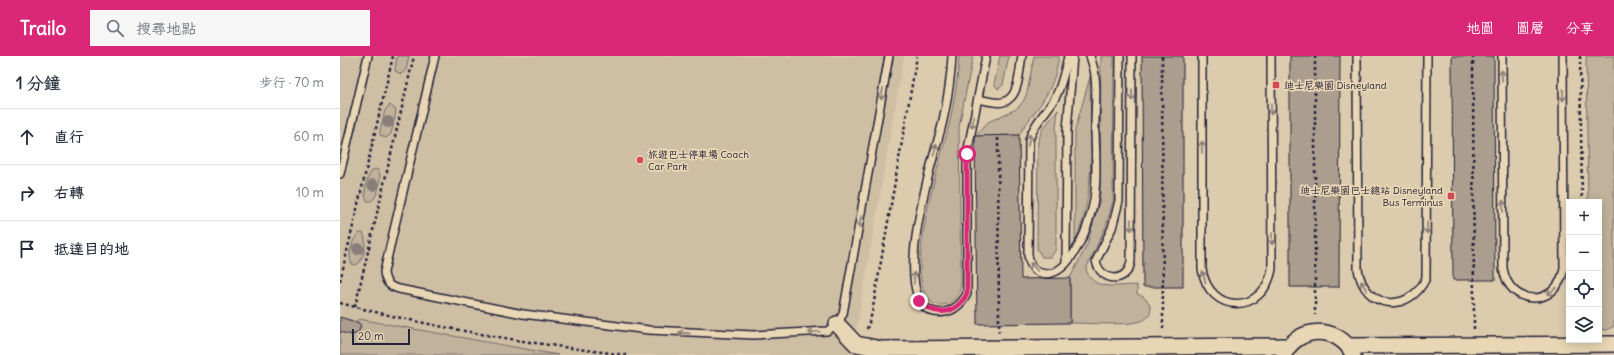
<!DOCTYPE html>
<html lang="zh-TW">
<head>
<meta charset="utf-8">
<style>
	body { margin:0; font-family:Delius,"LXGW WenKai TC",sans-serif; background:#f6f6f7; color:#1f2937 }
	.controls { position:absolute; right:12px; bottom:12px; display:grid; overflow:hidden; border-radius:0px; box-shadow:0 2px 10px #0003 }
	.controls button { width:36px; height:36px; display:grid; place-items:center; padding:0; border:0; border-bottom:1px solid #e0e1e3; background:#fff; color:#1f2937; font:20px sans-serif }
	.scale { position:absolute; left:12px; bottom:10px; width:58px; box-sizing:border-box; padding-left:4px; border:2px solid #22223b; border-top:0; font-size:11px; line-height:14px; white-space:nowrap; color:#22223b; -webkit-text-stroke:3px #e9d6b4; paint-order:stroke }
	.stop { position:absolute; width:12px; height:12px; margin:-9px; border:3px solid #db2777; border-radius:50%; background:#fff }
	.stop.end { background:#db2777; border-color:#fff; box-shadow:0 1px 4px #0008 }
	.list { margin:0; padding:0; list-style:none }
	h2 { display:flex; justify-content:space-between; align-items:center; height:52px; margin:0; padding:0 16px; font-size:17px }
	h2 small { font-size:13px; font-weight:400; color:#747a83 }
	.list li { display:grid; grid-template-columns:26px 1fr auto; gap:12px; align-items:center; box-sizing:border-box; height:56px; padding:0 16px; border-top:1px solid #e0e1e3 }
	.list b { display:block; font-size:15px; white-space:nowrap }
	.list em { font-size:13px; font-style:normal; color:#747a83 }
	.icon { flex:none; width:22px; height:22px; fill:none; stroke:currentColor; stroke-width:2; stroke-linecap:round; stroke-linejoin:round }
	.map { position:relative; flex:none; width:1274px; height:299px; overflow:hidden }
	header { display:flex; align-items:center; gap:24px; box-sizing:border-box; height:56px; padding:0 20px; background:#db2777; color:#fff }
	header strong { font-size:19px }
	nav { display:flex; gap:22px; margin-inline-start:auto; font-size:14px }
	.search { width:280px; height:36px; background:#f6f6f7; display:flex; align-items:center; gap:10px; box-sizing:border-box; padding:0 14px; border-radius:0px; color:#747a83; font-size:15px }
	main { display:flex }
	aside { flex:1; background:#fff }
	.map>svg:first-child { display:block }
	.built { fill:#cebea4 }
	.green { fill:#c1b29c; stroke:#726a6c }
	.building { fill:#ab9e8f; stroke:#22223b }
	.lines { fill:none; stroke-linecap:round; stroke-linejoin:round }
	.lane-casing { stroke:#22223b; stroke-width:10 }
	.street-casing { stroke:#22223b; stroke-width:18 }
	.path { stroke:#22223b; stroke-width:2.5; stroke-dasharray:3 3; stroke-linecap:butt }
	.lane { stroke:#e9d6b4; stroke-width:7 }
	.street { stroke:#e9d6b4; stroke-width:15 }
	.tree { fill:#887e79 }
	.oneway { stroke:#867c78 }
	.route { stroke:#db2777; stroke-width:5 }
	.poi-dot { fill:#d1495b; stroke:#e9d6b4; stroke-width:1.5 }
	.labels { text-anchor:middle; stroke-width:3.5; stroke-linejoin:round; paint-order:stroke }
	.poi-label { font-size:10px; fill:#22223b; stroke:#e9d6b4; text-anchor:start }
</style>
</head>
<body>
<header>
<strong>Trailo</strong>
<div class="search"><svg class="icon" aria-label="search" viewBox="0 0 24 24"><circle cx="10" cy="10" r="6"/><path d="M15 15l6 6"/></svg>搜尋地點</div>
<nav><a>地圖</a><a>圖層</a><a>分享</a></nav>
</header>
<main>
<aside>
<h2>1 分鐘<small>步行 · 70 m</small></h2>
<ul class="list">
<li><svg class="icon" aria-label="ahead" viewBox="0 0 24 24"><path d="M12 20V5M6 11l6-6 6 6"/></svg><div><b>直行</b></div><em>60 m</em></li>
<li><svg class="icon" aria-label="right" viewBox="0 0 24 24"><path d="M7 20v-9h11M14 6l5 5-5 5"/></svg><div><b>右轉</b></div><em>10 m</em></li>
<li><svg class="icon" aria-label="arrive" viewBox="0 0 24 24"><path d="M6 21V4h12l-3 4 3 4H6"/></svg><div><b>抵達目的地</b></div></li>
</ul>
</aside>
<div class="map">
<svg width="1274" height="299" viewBox="0 0 1274 299">
	<rect width="100%" height="100%" fill="#ddcbad"/>
	<filter id="ink" filterUnits="userSpaceOnUse"><feTurbulence type="fractalNoise" baseFrequency=".025" numOctaves="2"/><feDisplacementMap in="SourceGraphic" scale="8" xChannelSelector="R" yChannelSelector="G"/><feConvolveMatrix kernelMatrix="1 2 1 2 8 2 1 2 1" color-interpolation-filters="sRGB"/></filter>
	<g filter="url(#ink)">
		<!-- built -->
		<polygon class="built" points="0,0 564,0 512,299 0,299"/>
		<!-- green -->
		<g class="green">
			<polygon points="57,0 69,0 66,14 61,18 55,15"/>
			<path d="M619,0H633L619,71L621,229C619,240 612,250 599,249C554,244 603,96 609,69C614,47 618,23 619,0Z"/>
			<polygon points="660,0 669,0 663,29 658,33 654,28"/>
			<path d="M694,0H719C717,13 714,25 708,36C700,52 687,64 679,79L635,80L648,66L676,53L683,46L687,37Z"/>
			<path d="M761,0H774L773,145L766,170L746,213C752,236 778,229 797,229V238C810,241 818,260 801,265C788,270 747,267 730,267V222L747,189L760,143Z"/>
			<polygon points="1246,0 1274,0 1274,270 1267,274 1259,273 1259,146 1248,146"/>
			<path d="M750,21C750,71 757,140 735,185V74Z"/>
			<polygon points="50,49 55,53 56,56 51,78 46,82 40,79 40,75 45,54"/>
			<polygon points="718,54 716,73 716,193 711,201 702,201 697,193 698,86 702,74"/>
			<path d="M35,113L38,114C43,120 38,142 31,145H27C22,138 27,116 35,113Z"/>
			<path d="M20,177H23C28,184 24,206 16,209L12,208C7,202 12,180 20,177Z"/>
			<polygon points="19,263 218,299 0,299 0,272 8,272"/>
		</g>
		<!-- building -->
		<g class="building">
			<polygon points="802,0 843,0 843,231 803,231"/>
			<polygon points="950,0 1000,0 999,231 950,231"/>
			<polygon points="1112,0 1154,0 1155,224 1113,224"/>
			<polygon points="679,79 681,223 730,222 730,267 637,268 635,80"/>
			<polygon points="0,261 19,267 21,270 18,277 12,279 0,276"/>
		</g>
		<g class="lines">
			<defs>
				<g id="lane">
					<path d="M95,0L44,216C45,226 49,231 59,233L183,258L309,274L413,279L487,275L497,268L503,258L549,0"/>
					<path d="M612,0C611,23 607,47 602,69C595,97 540,266 605,256C616,254 622,247 627,238V98L646,0"/>
					<path d="M728,0C725,14 722,29 715,42C706,57 694,67 689,84L688,199C689,207 693,215 701,217C727,224 746,177 751,157C759,129 755,98 755,69C755,53 757,36 755,21C755,14 752,7 750,0"/>
					<path d="M780,0L779,145L772,172L756,205C761,227 788,228 791,205L792,0"/>
					<path d="M862,0V213C869,259 924,259 932,213L931,0"/>
					<path d="M1017,0L1018,213C1024,253 1069,259 1086,222L1087,0"/>
					<path d="M1162,0L1163,212C1169,252 1218,252 1224,212L1223,0"/>
					<path d="M638,43C645,44 655,48 663,46C680,42 679,14 682,0"/>
					<polyline points="0,118 28,0"/>
					<polyline points="726,207 727,74 733,0"/>
				</g>
				<g id="street">
					<polyline points="497,268 516,288 542,293 948,290"/>
					<polyline points="1009,290 1274,288"/>
					<path d="M944,298C959,269 998,269 1013,298"/>
				</g>
			</defs>
			<!-- lane casing -->
			<use href="#lane" class="lane-casing"/>
			<!-- street casing -->
			<use href="#street" class="street-casing"/>
			<!-- path -->
			<g class="path">
				<polyline points="822,0 823,275"/>
				<polyline points="975,0 975,259"/>
				<polyline points="1133,0 1134,273"/>
				<polyline points="1240,0 1242,146"/>
				<polyline points="658,82 659,276"/>
				<polyline points="0,225 53,0"/>
				<path d="M0,247C94,272 190,288 287,299"/>
				<polyline points="15,251 74,0"/>
				<polyline points="527,273 532,257 577,0"/>
			</g>
			<!-- lane -->
			<use href="#lane" class="lane"/>
			<!-- street -->
			<use href="#street" class="street"/>
		</g>
		<!-- trees -->
		<g class="tree">
			<circle cx="48" cy="66" r="6"/>
			<circle cx="33" cy="129" r="6"/>
			<circle cx="18" cy="193" r="6"/>
		</g>
		<!-- one-way arrows -->
		<defs><path id="oneway-shaft" d="M-6 0H5M1.5-3L5.5 0L1.5 3" fill="none" stroke-width="1.6" stroke-linecap="round" stroke-linejoin="round"/></defs>
		<g class="oneway">
			<use href="#oneway-shaft" transform="translate(1162 20) rotate(-90)"/>
			<use href="#oneway-shaft" transform="translate(542 38) rotate(100)"/>
			<use href="#oneway-shaft" transform="translate(792 39) rotate(90)"/>
			<use href="#oneway-shaft" transform="translate(1223 39) rotate(90)"/>
			<use href="#oneway-shaft" transform="translate(931 53) rotate(90)"/>
			<use href="#oneway-shaft" transform="translate(633 66) rotate(101)"/>
			<use href="#oneway-shaft" transform="translate(689 84) rotate(-79)"/>
			<use href="#oneway-shaft" transform="translate(862 91) rotate(-90)"/>
			<use href="#oneway-shaft" transform="translate(595 94) rotate(-74)"/>
			<use href="#oneway-shaft" transform="translate(1163 150) rotate(-90)"/>
			<use href="#oneway-shaft" transform="translate(520 166) rotate(100)"/>
			<use href="#oneway-shaft" transform="translate(791 169) rotate(90)"/>
			<use href="#oneway-shaft" transform="translate(1087 172) rotate(90)"/>
			<use href="#oneway-shaft" transform="translate(932 183) rotate(90)"/>
			<use href="#oneway-shaft" transform="translate(694 211) rotate(-132)"/>
			<use href="#oneway-shaft" transform="translate(864 221) rotate(-105)"/>
			<use href="#oneway-shaft" transform="translate(574 222) rotate(-90)"/>
			<use href="#oneway-shaft" transform="translate(1024 230) rotate(-122)"/>
			<use href="#oneway-shaft" transform="translate(1212 235) rotate(142)"/>
			<use href="#oneway-shaft" transform="translate(474 276) rotate(177)"/>
			<use href="#oneway-shaft" transform="translate(344 277) rotate(-176)"/>
		</g>
	</g>
	<g class="lines" filter="url(#ink)">
		<!-- route -->
		<path class="route" d="M579,245C596,262 616,258 627,238V98"/>
	</g>
	<!-- markers -->
	<g class="poi-dot">
		<rect x="932" y="25" width="8" height="8" rx="2"/>
		<circle cx="300" cy="104" r="4"/>
		<rect x="1107" y="136" width="8" height="8" rx="2"/>
	</g>
	<g class="labels">
		<!-- poi labels -->
		<g class="poi-label">
			<text x="944" y="33">迪士尼樂園 Disneyland</text>
			<text x="308" y="102">旅遊巴士停車場 Coach<tspan x="308" dy="12">Car Park</tspan></text>
			<text x="1103" y="138" text-anchor="end">迪士尼樂園巴士總站 Disneyland<tspan x="1103" dy="12">Bus Terminus</tspan></text>
		</g>
	</g>
</svg>
<div class="controls">
<button>+</button>
<button>−</button>
<button><svg class="icon" aria-label="locate" viewBox="0 0 24 24"><circle cx="12" cy="12" r="6"/><path d="M12 2v4M12 18v4M2 12h4M18 12h4"/></svg></button>
<button><svg class="icon" aria-label="layers" viewBox="0 0 24 24"><path d="M12 4l9 5-9 5-9-5zM3 14l9 5 9-5"/></svg></button>
</div>
<div class="scale">20 m</div>
<div class="stop" style="left:627px;top:98px"></div>
<div class="stop end" style="left:579px;top:245px"></div>
</div>
</main>
</body>
</html>
